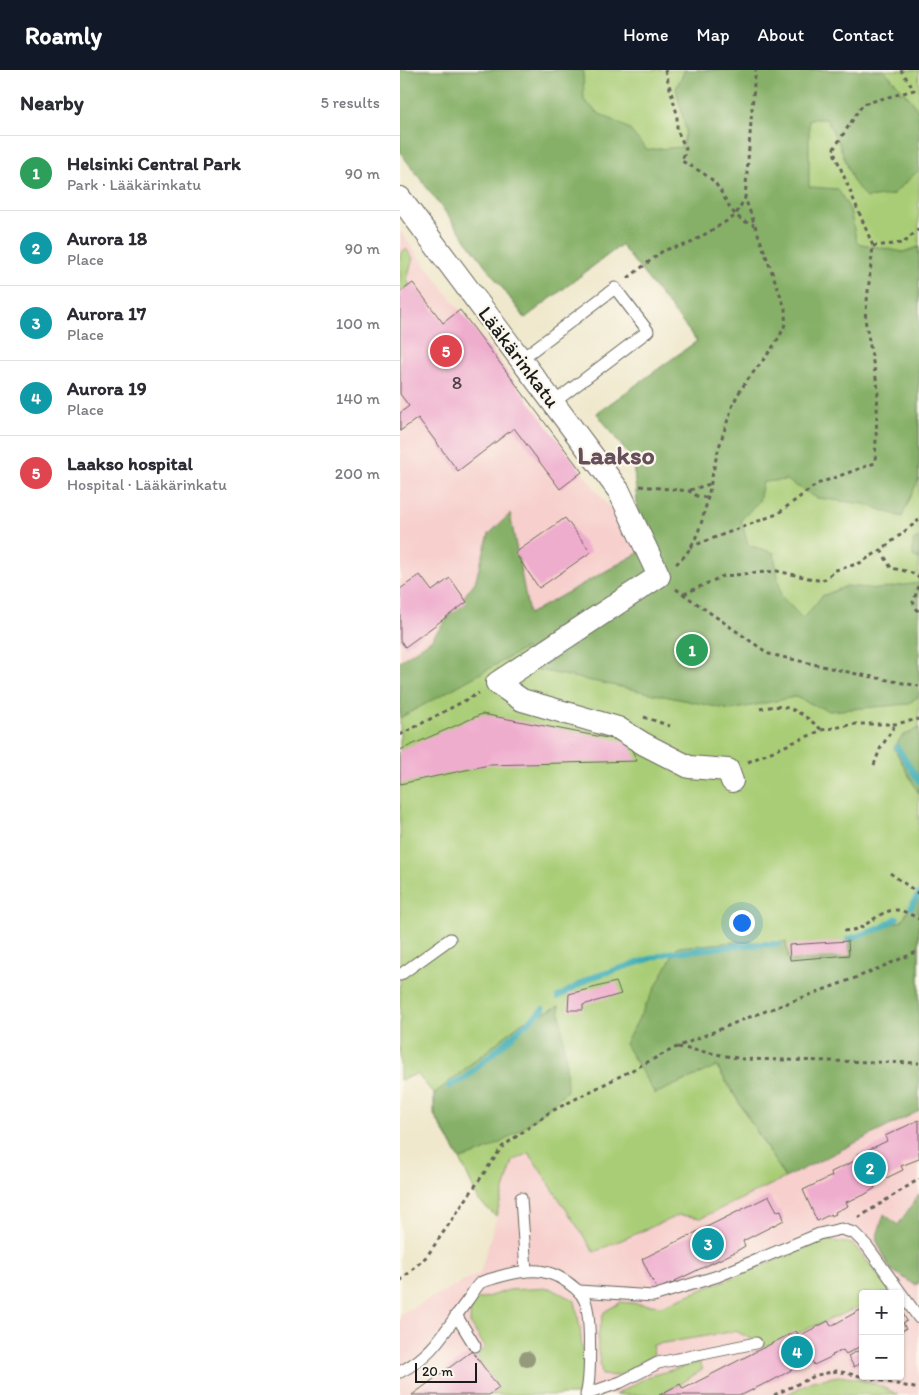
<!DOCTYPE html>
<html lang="en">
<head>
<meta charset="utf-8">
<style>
	body { margin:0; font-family:Itim,sans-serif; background:#f7f7f7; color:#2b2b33 }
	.controls { position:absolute; right:15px; bottom:15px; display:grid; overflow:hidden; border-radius:5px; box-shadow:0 1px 4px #0004 }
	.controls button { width:45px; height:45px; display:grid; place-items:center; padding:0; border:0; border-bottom:1px solid #e1e1e2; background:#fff; color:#2b2b33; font:25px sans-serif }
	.scale { position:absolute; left:15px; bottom:12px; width:62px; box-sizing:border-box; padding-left:5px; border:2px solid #1c1c1c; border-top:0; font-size:14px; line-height:18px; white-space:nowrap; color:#1c1c1c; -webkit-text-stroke:4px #fbf7ec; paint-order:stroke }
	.you { position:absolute; left:341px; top:852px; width:18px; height:18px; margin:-12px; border:4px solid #fff; border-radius:50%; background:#1a73e8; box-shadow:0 0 0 8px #1a73e833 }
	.badge { display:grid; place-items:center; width:32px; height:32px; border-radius:50%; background:#111827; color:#fff; font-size:16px; font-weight:700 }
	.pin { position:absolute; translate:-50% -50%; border:2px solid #fff; box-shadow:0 1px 5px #0006 }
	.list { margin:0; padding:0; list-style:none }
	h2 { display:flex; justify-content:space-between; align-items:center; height:65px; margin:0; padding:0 20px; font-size:21px }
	h2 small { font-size:16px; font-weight:400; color:#7c7c81 }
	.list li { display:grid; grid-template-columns:32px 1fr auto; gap:15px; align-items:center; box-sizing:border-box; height:75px; padding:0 20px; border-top:1px solid #e1e1e2 }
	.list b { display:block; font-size:19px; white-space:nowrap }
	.list p { margin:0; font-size:16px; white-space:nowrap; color:#7c7c81 }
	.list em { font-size:16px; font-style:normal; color:#7c7c81 }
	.map { position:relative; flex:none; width:519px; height:1325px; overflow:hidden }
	header { display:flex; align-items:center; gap:30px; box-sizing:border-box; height:70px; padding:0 25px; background:#111827; color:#fff }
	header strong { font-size:24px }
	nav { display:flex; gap:28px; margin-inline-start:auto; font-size:18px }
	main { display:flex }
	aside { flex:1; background:#fff }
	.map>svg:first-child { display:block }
	.built { fill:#f7d0cd; fill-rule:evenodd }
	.green { fill:#a9cd76; stroke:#627449 }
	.forest { fill:#86b067; stroke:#516642 }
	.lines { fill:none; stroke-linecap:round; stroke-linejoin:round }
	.stream { stroke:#39abb3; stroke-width:6 }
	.building { fill:#efadce }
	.service-casing { stroke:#66635a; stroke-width:13 }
	.minor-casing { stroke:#66635a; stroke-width:24 }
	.path { stroke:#66635a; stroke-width:3; stroke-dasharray:4 4; stroke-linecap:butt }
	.service { stroke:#fff; stroke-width:11 }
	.minor { stroke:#fff; stroke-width:22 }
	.tree { fill:#969a7d }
	.labels { text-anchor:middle; stroke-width:4.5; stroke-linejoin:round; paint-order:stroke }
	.number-label { font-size:19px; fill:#514048 }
	.street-label { font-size:21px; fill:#1c1c1c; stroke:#fbf7ec }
	.district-label { font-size:26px; font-weight:bold; fill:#664f5a; stroke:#fbf7ec }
</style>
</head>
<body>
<header>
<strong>Roamly</strong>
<nav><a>Home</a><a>Map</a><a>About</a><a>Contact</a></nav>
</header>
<main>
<aside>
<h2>Nearby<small>5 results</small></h2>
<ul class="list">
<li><span class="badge" style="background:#2e9e5b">1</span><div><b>Helsinki Central Park</b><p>Park · Lääkärinkatu</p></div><em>90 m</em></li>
<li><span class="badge" style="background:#0f9aa8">2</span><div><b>Aurora 18</b><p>Place</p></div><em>90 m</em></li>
<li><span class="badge" style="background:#0f9aa8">3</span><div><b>Aurora 17</b><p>Place</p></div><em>100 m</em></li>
<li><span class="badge" style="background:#0f9aa8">4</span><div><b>Aurora 19</b><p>Place</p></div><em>140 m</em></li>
<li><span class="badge" style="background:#e0444e">5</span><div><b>Laakso hospital</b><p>Hospital · Lääkärinkatu</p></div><em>200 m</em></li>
</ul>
</aside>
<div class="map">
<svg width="519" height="1325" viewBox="0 0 519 1325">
	<rect width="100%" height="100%" fill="#fbf7ec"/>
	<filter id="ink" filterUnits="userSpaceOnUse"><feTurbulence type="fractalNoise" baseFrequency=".02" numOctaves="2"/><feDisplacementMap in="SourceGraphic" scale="10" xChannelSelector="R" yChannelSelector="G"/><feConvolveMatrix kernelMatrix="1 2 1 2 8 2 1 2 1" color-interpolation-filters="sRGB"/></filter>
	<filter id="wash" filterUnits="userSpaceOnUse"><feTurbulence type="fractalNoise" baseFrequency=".0096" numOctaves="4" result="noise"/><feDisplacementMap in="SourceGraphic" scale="20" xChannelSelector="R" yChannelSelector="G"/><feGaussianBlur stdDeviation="1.12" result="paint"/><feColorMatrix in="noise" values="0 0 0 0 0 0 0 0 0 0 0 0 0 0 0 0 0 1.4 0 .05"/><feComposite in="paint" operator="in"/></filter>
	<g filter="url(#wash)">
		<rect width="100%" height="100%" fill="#efe8cc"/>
		<!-- built -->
		<g class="built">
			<polygon points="0,161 242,481 0,615"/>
			<path d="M519,1001V1325H0V1244L80,1203L113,1091L129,1082ZM463,1224H500V1306H463Z"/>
		</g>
		<!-- green -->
		<g class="green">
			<polygon points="0,0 519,0 519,1001 317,997 385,1108 301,1148 279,1145 194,1182 129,1083 113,1091 96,1146 79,1131 60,1089 34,1045 34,1024 17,1004 0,1010 0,616 242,481 233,391 197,343 297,271 221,175 125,248 0,82"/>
			<polygon points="6,179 13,188 7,210 10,215 0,222 0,183"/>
			<polygon points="426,1170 453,1174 493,1223 463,1224 463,1235 366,1277 336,1261 252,1275 254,1284 219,1306 202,1305 198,1279 198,1265 204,1242 221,1232 261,1236"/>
			<polygon points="150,1218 175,1231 180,1258 185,1308 180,1325 89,1325 99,1318 76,1286 85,1277 70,1253 71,1232 109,1220"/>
			<polygon points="299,1292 303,1299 280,1314 259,1325 215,1325 247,1307"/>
			<path d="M438,1306C460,1308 479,1314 498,1325H386L412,1311Z"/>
		</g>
		<!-- forest -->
		<g class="forest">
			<polygon points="0,0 183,0 184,30 198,43 228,58 247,80 282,77 286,61 276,18 285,0 484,0 512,31 519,43 519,100 492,125 466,128 453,111 438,71 426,49 409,49 409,117 438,119 450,140 457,173 503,182 519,177 519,408 502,447 464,434 417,428 386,410 363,412 359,431 341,450 348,475 374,483 381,526 403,549 422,526 447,516 477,519 519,513 519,626 508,634 429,641 395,627 331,640 130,598 126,578 0,648 0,591 31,570 75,512 89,464 110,444 129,544 242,481 233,391 197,343 297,271 221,175 125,248 0,82"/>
			<polygon points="519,468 519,489 513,486 513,471"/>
			<polygon points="519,658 519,724 494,678 502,666"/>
			<polygon points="519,821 519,1041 385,1108 317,996 255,1024 225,974 277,877 335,872 386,872 389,891 451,887 448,867 502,851"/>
			<path d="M159,936L166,992L167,1021C135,1048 102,1080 60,1089L35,1045L34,1024L122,952Z"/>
			<polygon points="519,1124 519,1213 515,1215 490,1199 476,1169 484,1144 498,1155"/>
		</g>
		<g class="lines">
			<!-- stream -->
			<g class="stream">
				<polyline points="497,677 519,711"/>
				<polyline points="511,837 519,824"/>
				<polyline points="448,869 481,858 497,848"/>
				<polyline points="158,927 190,908 268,883 335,876 379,874"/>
				<polyline points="49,1016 64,1009 143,939"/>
			</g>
		</g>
		<g id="blocks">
			<!-- building -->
			<g class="building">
				<polygon points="13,213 43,253 60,240 182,402 160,419 114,358 58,401 18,348 0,361 0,343 9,336 0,324 0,222"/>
				<polygon points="165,448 191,482 139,518 115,483"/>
				<polygon points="20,505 32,521 50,508 67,532 5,577 0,570 0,519"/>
				<polygon points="82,644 228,672 237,691 89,695 0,714 0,680"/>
				<polygon points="448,871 449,885 390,890 389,875"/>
				<polygon points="216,912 221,924 183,935 183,940 168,940 169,924"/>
				<polygon points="519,1050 519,1089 501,1096 503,1100 474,1114 475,1118 464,1125 446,1132 448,1136 435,1142 436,1144 431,1146 431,1144 417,1151 403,1120 432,1106 431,1102 459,1089 457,1085 487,1071 485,1066"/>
				<polygon points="369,1126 377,1141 381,1140 384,1150 343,1171 345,1176 335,1182 275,1211 276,1212 272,1214 271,1213 257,1220 242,1189"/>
				<polygon points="500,1238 507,1251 503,1253 506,1259 500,1261"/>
				<polygon points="460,1240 463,1245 463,1292 454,1297 448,1286 460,1280 459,1277 446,1284 443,1280 432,1285 433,1286 414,1295 411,1289 368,1313 368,1312 342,1325 259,1325 280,1314 283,1319 396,1261 399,1266 428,1251 431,1256"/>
				<polygon points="72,1281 99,1318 89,1325 12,1325"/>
			</g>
		</g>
	</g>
	<g filter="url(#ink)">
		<use href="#blocks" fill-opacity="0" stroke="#66635a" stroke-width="1"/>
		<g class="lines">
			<defs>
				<g id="service">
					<polyline points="120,290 215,218 248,261 153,333"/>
					<polyline points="0,905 50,869"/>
					<polyline points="121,1128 126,1201"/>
					<polyline points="179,1221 253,1226 318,1206 419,1164 441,1159 454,1163 467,1176 519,1248"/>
					<polyline points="56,1245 75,1276"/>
					<path d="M0,1302C35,1284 44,1261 67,1231C71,1226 75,1218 80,1213C85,1210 93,1209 98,1207C130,1198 150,1196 176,1219C180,1222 183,1226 185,1231C191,1245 191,1309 186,1325"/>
					<polyline points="187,1324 221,1312 258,1293 356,1273"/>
				</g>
				<polyline id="minor" points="0,128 219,421 259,506 97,613 122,630 218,658 244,674 289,697 328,700 332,711"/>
			</defs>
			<!-- service casing -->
			<use href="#service" class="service-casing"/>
			<!-- minor casing -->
			<use href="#minor" class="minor-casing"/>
			<!-- path -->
			<g class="path">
				<path d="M265,0L277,44V60L286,79L282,91C292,97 307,104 315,113C329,131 329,148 354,155"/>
				<polyline points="473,176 503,173 519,159"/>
				<polyline points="228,208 264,180 289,174 335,146 345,128"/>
				<polyline points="240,416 289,421 297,426 307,428"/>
				<polyline points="290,420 310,414"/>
				<polyline points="290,477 377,444 417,414 475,393 478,319 465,249 473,176 433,80 463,34 514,20 501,0"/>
				<path d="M481,480L491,498C500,500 512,501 519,508"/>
				<path d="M276,494C305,472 308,418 317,385C321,369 327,353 332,337C343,308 372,286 384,257C386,252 385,244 385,238L345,128L354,14L356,0"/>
				<polyline points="519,516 513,532 519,543"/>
				<polyline points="276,519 369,584 457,604 519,616"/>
				<polyline points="284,524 323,506 377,501 422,511 436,500 460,493 481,480 519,450"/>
				<path d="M360,639C387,631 402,643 422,660"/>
				<polyline points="244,647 270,656"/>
				<polyline points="0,665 79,623"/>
				<polyline points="348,692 422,660 456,654 495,654 519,649"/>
				<polyline points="474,695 480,679 495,655"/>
				<polyline points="490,803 519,824"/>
				<path d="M444,861C451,860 458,860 463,856C473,850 484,840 496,840C504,840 513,846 519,849"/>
				<polyline points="278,977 343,989 519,993"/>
				<polyline points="458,1148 519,1109"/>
				<polyline points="0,1211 27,1186 102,1077 150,1042 277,977 347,948 458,907 519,881"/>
				<polyline points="374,1325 417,1305 437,1301 519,1319"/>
			</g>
			<!-- service -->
			<use href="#service" class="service"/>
			<!-- minor -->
			<use href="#minor" class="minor"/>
		</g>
		<!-- trees -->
		<circle class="tree" cx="127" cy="1289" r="8"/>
	</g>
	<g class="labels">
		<!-- number labels -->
		<g class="number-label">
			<text x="57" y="319">8</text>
		</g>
		<!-- street labels -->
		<g class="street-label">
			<text transform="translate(119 287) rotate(53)" y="7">Lääkärinkatu</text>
		</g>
		<!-- district labels -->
		<g class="district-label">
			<text x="216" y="394">Laakso</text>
		</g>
	</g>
</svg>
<div class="controls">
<button>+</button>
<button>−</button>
</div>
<div class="scale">20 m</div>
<div class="you"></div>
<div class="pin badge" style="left:292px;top:580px;background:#2e9e5b">1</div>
<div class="pin badge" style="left:470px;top:1098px;background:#0f9aa8">2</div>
<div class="pin badge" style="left:308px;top:1174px;background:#0f9aa8">3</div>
<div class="pin badge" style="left:397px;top:1282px;background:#0f9aa8">4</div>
<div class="pin badge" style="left:46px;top:281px;background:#e0444e">5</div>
</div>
</main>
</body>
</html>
